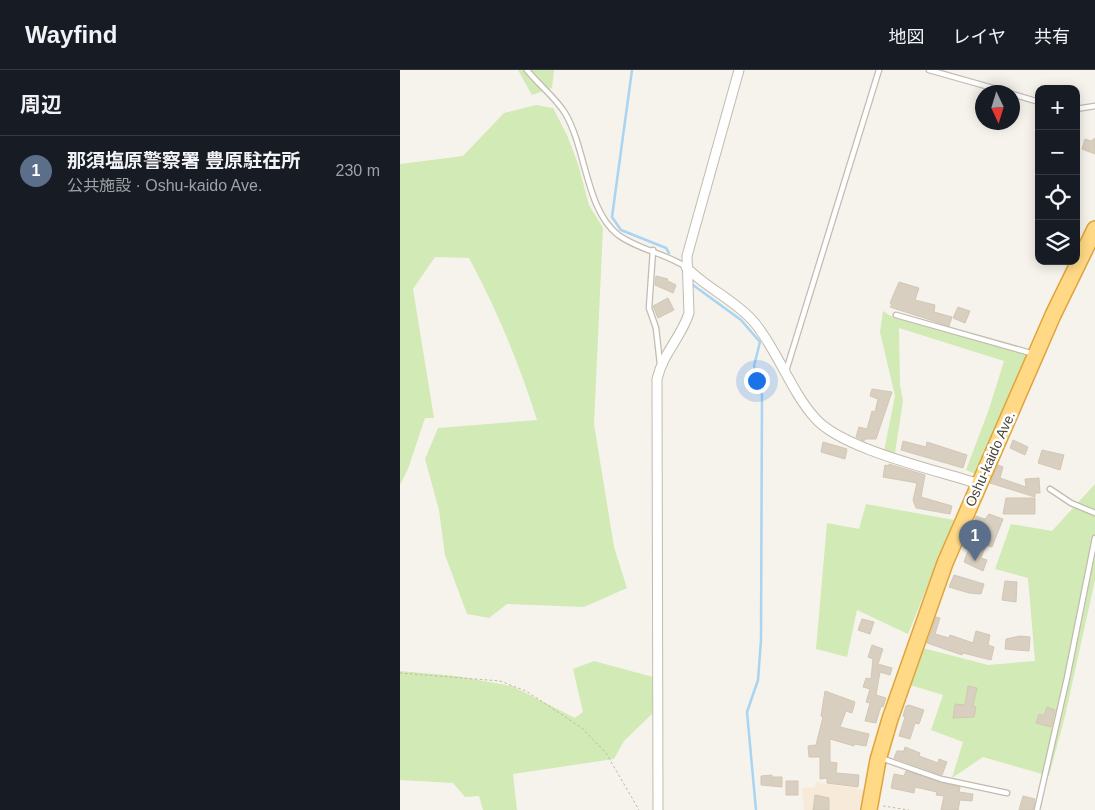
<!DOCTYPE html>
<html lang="ja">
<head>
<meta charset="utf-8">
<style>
	body { margin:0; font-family:Arial,"Noto Sans JP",sans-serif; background:#20242c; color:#f1f3f6 }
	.controls { position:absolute; right:15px; top:15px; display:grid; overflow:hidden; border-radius:10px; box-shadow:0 2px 12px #0003 }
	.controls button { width:45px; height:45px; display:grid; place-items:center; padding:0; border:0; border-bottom:1px solid #363941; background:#171b24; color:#f1f3f6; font:25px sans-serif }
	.compass { position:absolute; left:575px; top:15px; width:45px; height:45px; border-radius:50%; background:#171b24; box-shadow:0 2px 12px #0003; rotate:176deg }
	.you { position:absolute; left:356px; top:310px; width:18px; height:18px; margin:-12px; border:4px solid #fff; border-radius:50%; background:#1a73e8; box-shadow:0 0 0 8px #1a73e833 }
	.badge { display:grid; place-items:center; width:32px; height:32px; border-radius:50%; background:#2563eb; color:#fff; font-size:16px; font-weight:700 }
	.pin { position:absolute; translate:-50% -41px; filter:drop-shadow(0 1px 2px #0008) }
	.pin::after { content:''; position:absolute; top:26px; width:18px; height:15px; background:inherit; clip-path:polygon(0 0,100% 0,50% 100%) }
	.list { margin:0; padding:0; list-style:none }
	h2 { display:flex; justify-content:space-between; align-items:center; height:65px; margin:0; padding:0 20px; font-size:21px }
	h2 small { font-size:16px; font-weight:400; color:#9ea1a6 }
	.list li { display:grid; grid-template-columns:32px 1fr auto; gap:15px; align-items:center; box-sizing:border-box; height:70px; padding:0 20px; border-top:1px solid #363941 }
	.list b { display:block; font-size:19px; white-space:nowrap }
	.list p { margin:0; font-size:16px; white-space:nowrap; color:#9ea1a6 }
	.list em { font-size:16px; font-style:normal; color:#9ea1a6 }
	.icon { flex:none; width:28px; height:28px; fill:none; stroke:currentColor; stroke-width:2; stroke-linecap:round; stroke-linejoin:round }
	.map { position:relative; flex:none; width:695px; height:740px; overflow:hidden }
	header { display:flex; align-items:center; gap:30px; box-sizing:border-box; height:70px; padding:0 25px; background:#171b24; border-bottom:1px solid #363941 }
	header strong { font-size:24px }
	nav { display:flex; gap:28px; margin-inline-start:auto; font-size:18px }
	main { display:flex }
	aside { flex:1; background:#171b24 }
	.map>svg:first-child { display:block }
	.commercial { fill:#f7ead8 }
	.green { fill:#d2eab5 }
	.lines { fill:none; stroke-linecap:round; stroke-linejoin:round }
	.stream { stroke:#a9d4f2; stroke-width:2.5 }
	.building { fill:#d8cfc1; stroke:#d3c7b4 }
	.service-casing { stroke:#c2bbae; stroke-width:7 }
	.minor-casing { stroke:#c2bbae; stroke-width:11 }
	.trunk-casing { stroke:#e0a43c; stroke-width:18 }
	.path { stroke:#c4b79f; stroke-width:1; stroke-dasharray:2.5 2.5; stroke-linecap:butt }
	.service { stroke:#fff; stroke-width:4.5 }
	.minor { stroke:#fff; stroke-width:9 }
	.trunk { stroke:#ffd985; stroke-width:15 }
	.labels { text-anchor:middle; stroke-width:5; stroke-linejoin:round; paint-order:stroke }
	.street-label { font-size:14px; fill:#4b4439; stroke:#fff }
</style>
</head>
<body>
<header>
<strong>Wayfind</strong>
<nav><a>地図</a><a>レイヤ</a><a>共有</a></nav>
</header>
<main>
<aside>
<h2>周辺<small></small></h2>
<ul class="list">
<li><span class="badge" style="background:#5c6f8a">1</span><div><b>那須塩原警察署 豊原駐在所</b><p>公共施設 · Oshu-kaido Ave.</p></div><em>230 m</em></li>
</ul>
</aside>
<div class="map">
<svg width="695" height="740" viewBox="0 0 695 740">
	<rect width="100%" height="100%" fill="#f6f3ec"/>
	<!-- commercial -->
	<polygon class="commercial" points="416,712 466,720 462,740 404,740 402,718 415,717"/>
	<!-- green -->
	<g class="green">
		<polygon points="118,0 154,0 152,18 132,25"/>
		<path d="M136,35L153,38L167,65L178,94L189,135L203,158L194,354L214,477L227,518L184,537L107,534L89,548L67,544L45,485L39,440L25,389L38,358L137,350C119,293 97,240 69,188L35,187L13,219L34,348H25L8,399L0,415V94L63,86L104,43Z"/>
		<polygon points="483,241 491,246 628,283 578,405 566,400 589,339 604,291 499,258 500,315 503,331 495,383 484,381 495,326 480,262"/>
		<polygon points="695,414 695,510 665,646 649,706 583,687 552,708 563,672 531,660 543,625 510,615 519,577 588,595 635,591 628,508 595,499 611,454 652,461"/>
		<polygon points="466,434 554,450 508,564 457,540 447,587 416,579 427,453 459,459"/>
		<polygon points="194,591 253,607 254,642 224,671 214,689 113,704 117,740 83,740 79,726 65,727 53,713 0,710 0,601 56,606 112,616 175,648 183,642 173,599"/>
	</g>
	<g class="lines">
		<!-- stream -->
		<g class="stream">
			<polyline points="232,0 212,147 221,160 266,178 269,183"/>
			<polyline points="293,215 341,250 360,272 354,296 362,325 361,570 358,610 347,642 356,740"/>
		</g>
	</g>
	<!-- building -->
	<g class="building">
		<polygon points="695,68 695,84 682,79 685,69 691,71"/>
		<polygon points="256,206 268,209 266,210 276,215 273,223 255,215"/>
		<polygon points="499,212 519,218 515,230 535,235 534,242 552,247 549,256 490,237 492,234 490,233"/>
		<polygon points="268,228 274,240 258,248 253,236"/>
		<polygon points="558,237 570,241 565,253 553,248"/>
		<polygon points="472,319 492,322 476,369 465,369 464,371 456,367 459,357 467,359 472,341 475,342 478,329 470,326"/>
		<polygon points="613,370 628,377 625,385 610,378"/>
		<polygon points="503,371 526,377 527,372 567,385 563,398 501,380"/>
		<polygon points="423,372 447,379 445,389 421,382"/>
		<polygon points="642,380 664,385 660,400 638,393"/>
		<polygon points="489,394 525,405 521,427 552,436 550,444 516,438 513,430 517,413 483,407 485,395 489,396"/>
		<polygon points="598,395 603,397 600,408 626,417 625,409 639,408 640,423 635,423 635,427 590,413"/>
		<polygon points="606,428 635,428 635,444 603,444"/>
		<polygon points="589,444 603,449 592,477 586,475 581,488 587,490 583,501 564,492 569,478 564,476 568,466 571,466 576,446 585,449"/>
		<polygon points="554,505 584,514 581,524 569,523 549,517"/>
		<polygon points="605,511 617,512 616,532 602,530"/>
		<polygon points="536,547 540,548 535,564 549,568 550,565 573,573 576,561 590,565 588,575 594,577 591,590 563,583 562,585 527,573"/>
		<polygon points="462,549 474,552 470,564 458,560"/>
		<polygon points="620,566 630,567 629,581 605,579 606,569"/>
		<polygon points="472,575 483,579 478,594 492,598 490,605 480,602 476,625 486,628 483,637 481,636 476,653 465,651 470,633 466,632 470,619 463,617 466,608 471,609 473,589 468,587"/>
		<polygon points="568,616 577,618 573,636 576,637 574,647 553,648 555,634 565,635"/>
		<polygon points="425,621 455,632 452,643 446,641 440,657 469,664 466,676 454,674 454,676 430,669 430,692 437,693 436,703 459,705 458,717 427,713 427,708 420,709 420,687 409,687 408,676 416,675 423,647 421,646"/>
		<polygon points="509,635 524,640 519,654 515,653 510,669 499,666 505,647 503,646 506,636"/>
		<polygon points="647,637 655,640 651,657 636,653 639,644 644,646"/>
		<polygon points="505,677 520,683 519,686 538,693 539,689 547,692 542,705 494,688 497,681 504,681"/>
		<polygon points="506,701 560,717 559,722 573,724 572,731 560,730 558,740 541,740 544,726 536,725 537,722 515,717 514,723 491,718 494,704 504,706"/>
		<polygon points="372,705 372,707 382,707 382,717 361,715 361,706"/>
		<rect x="386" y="711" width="12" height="14"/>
		<polygon points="415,725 429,728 429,740 413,740"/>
		<polygon points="623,726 635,729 633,740 619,740"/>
	</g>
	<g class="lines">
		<defs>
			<g id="service">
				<path d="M127,0C139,15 155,27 165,43C186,78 186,139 217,164C236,179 265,183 286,197"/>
				<polyline points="529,0 607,22"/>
				<polyline points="612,24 639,32"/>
				<polyline points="676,39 695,36"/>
				<polyline points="253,180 249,238 256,258 260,294"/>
				<polyline points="496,245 634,284"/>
				<polyline points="386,301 479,0"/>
				<polyline points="650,419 671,433 695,443"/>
				<polyline points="481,688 541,709 607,723"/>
				<polyline points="637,740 667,608 695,468"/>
			</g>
			<g id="minor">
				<path d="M286,197C306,218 335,230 354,252C378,281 390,320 415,348C443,380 537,400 579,414"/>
				<path d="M258,740L257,309C264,281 281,268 289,243L287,186L339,0"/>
			</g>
			<polyline id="trunk" points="469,740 478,690 490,649 545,493 653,245 695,159"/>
		</defs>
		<!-- service casing -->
		<use href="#service" class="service-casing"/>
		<!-- minor casing -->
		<use href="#minor" class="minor-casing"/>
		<!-- trunk casing -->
		<use href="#trunk" class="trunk-casing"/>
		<!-- path -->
		<g class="path">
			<polyline points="0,603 100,611 126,621 182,658 206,683 239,740"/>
			<polyline points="483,736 509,740"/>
		</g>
		<!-- service -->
		<use href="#service" class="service"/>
		<!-- minor -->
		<use href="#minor" class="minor"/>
		<!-- trunk -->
		<use href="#trunk" class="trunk"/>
	</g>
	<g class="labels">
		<!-- street labels -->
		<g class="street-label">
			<text transform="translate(590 389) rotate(-66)" y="5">Oshu-kaido Ave.</text>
		</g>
	</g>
</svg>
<div class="controls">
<button>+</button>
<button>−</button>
<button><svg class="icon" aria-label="locate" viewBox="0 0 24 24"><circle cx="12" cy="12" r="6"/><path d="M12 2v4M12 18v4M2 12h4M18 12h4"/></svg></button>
<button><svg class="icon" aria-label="layers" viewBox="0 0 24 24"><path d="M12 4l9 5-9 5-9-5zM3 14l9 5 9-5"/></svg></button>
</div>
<svg class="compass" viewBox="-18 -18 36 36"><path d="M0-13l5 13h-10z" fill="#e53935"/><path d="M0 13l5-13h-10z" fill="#9ea1a6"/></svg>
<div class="you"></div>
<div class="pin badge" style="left:575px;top:491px;background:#5c6f8a">1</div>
</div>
</main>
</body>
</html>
